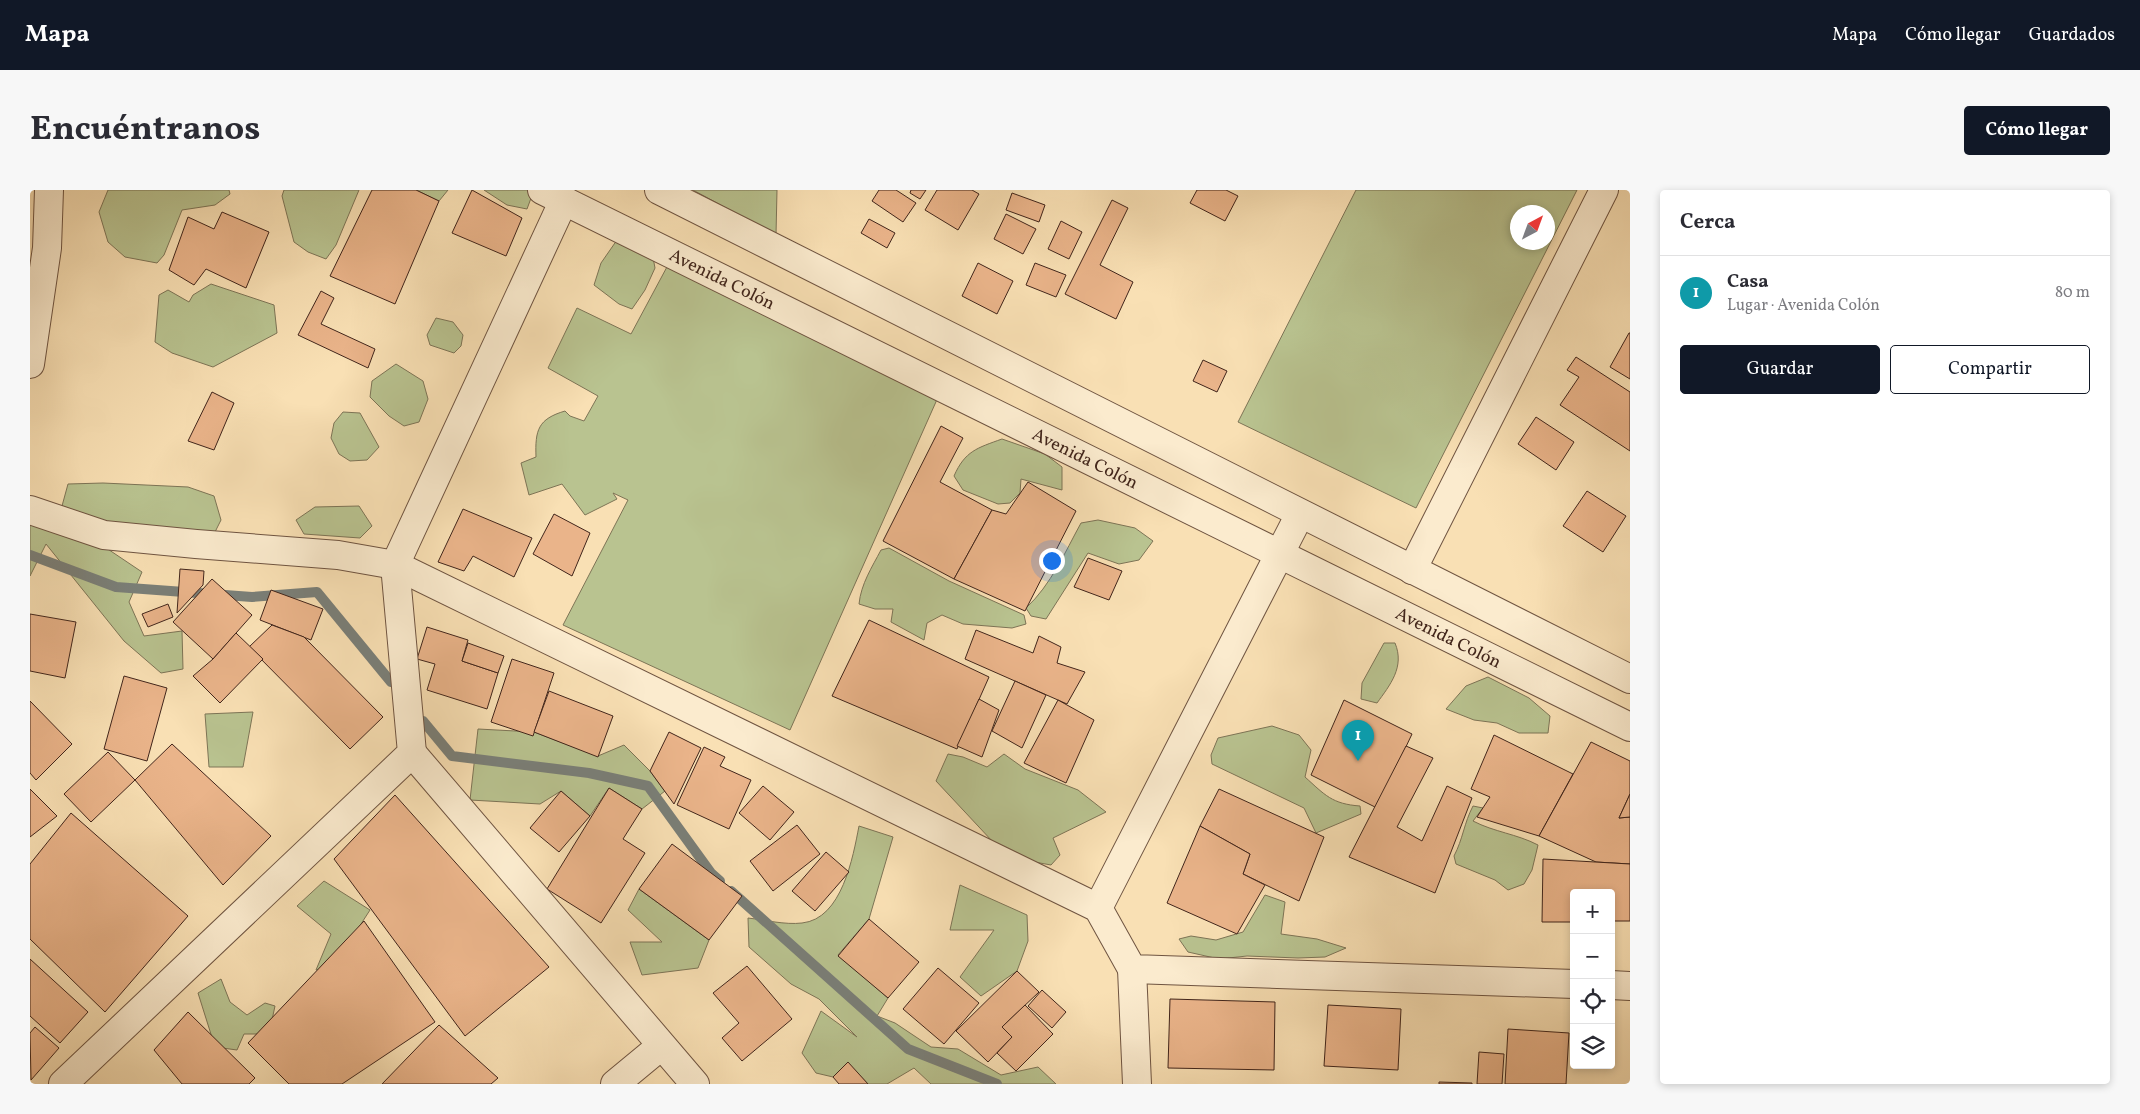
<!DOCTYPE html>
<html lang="es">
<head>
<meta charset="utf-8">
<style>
	body { margin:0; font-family:Vollkorn,serif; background:#f7f7f7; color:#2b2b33 }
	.controls { position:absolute; right:15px; bottom:15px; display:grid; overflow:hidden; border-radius:5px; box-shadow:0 2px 8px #0003 }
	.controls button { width:45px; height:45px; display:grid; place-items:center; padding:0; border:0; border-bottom:1px solid #e1e1e2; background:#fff; color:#2b2b33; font:25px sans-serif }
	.compass { position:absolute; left:1480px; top:15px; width:45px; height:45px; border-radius:50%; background:#fff; box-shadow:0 2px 8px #0003; rotate:41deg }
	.you { position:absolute; left:1021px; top:370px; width:18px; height:18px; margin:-12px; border:4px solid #fff; border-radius:50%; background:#1a73e8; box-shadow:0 0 0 8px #1a73e833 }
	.badge { display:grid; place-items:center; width:32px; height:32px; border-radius:50%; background:#111827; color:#fff; font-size:16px; font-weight:700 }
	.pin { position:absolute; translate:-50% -41px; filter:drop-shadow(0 1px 2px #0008) }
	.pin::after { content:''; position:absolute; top:26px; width:18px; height:15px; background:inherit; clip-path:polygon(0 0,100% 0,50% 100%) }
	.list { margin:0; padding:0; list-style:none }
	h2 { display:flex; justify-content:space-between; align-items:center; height:65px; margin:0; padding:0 20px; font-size:21px }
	h2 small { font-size:16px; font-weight:400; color:#7c7c81 }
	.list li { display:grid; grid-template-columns:32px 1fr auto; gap:15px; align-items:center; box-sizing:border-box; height:75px; padding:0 20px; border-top:1px solid #e1e1e2 }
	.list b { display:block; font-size:19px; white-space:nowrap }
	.list p { margin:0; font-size:16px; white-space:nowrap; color:#7c7c81 }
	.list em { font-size:16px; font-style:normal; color:#7c7c81 }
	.actions { display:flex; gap:10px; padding:15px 20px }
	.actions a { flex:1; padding:11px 0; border:1px solid #111827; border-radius:5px; text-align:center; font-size:18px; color:#111827 }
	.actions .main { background:#111827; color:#fff }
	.icon { flex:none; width:28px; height:28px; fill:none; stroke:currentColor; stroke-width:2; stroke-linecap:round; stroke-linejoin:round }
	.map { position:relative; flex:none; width:1600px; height:894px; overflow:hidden; border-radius:5px }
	header { display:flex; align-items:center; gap:30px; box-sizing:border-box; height:70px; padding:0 25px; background:#111827; color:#fff }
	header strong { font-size:24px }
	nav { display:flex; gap:28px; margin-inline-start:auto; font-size:18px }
	.intro { display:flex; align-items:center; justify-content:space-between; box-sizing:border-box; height:120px; padding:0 30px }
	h1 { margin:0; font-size:35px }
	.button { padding:12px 22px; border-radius:5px; background:#111827; color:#fff; font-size:18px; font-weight:700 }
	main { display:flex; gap:30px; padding:0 30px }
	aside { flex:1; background:#fff; border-radius:5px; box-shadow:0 2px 8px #0003 }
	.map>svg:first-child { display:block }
	.green { fill:#b9c390; stroke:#7d7456; fill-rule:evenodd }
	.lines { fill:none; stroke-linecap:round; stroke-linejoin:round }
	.stream { stroke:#7a7f78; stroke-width:10 }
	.building { fill:#eab48a; stroke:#41251b }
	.minor-casing { stroke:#6f5441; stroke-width:30 }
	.minor { stroke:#fbebce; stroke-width:28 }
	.labels { text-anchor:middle; stroke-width:4; stroke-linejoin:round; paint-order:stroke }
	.street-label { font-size:18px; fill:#41251b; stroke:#fbebce }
</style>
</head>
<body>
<header>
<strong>Mapa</strong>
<nav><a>Mapa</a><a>Cómo llegar</a><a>Guardados</a></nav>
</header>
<div class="intro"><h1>Encuéntranos</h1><a class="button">Cómo llegar</a></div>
<main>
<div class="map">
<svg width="1600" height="894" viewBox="0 0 1600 894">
	<rect width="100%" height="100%" fill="#f9e0b4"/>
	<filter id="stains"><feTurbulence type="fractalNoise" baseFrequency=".004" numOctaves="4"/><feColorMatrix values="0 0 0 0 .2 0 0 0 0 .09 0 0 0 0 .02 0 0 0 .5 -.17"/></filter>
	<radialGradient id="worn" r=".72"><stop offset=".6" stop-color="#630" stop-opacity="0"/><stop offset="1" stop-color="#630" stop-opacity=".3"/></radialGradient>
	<!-- green -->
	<g class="green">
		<polygon points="78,0 199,0 200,4 185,15 152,20 134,65 127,73 95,67 78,52 69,22"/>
		<polygon points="254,0 329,0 306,55 296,69 278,62 264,52 252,6"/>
		<polygon points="386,0 418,0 409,11"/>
		<polygon points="454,0 504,0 497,19 477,15"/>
		<polygon points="663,0 747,0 746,45"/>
		<path d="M1326,0H1547L1386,318L1208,232ZM1488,22H1518V52H1488Z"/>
		<polygon points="587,50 621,57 625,78 615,100 602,119 589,114 564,95 571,73"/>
		<path d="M638,75L909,205L760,540L533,435L598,310L583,303L587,309L555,325L532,294L499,305L491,273L506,267C505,240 508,229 535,221L540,226L554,231L568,206L518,178L547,118L601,144Z"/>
		<polygon points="181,94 244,115 247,143 183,177 142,163 125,152 129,105 138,100 159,112 163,105"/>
		<polygon points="406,128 423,132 433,145 431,156 424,163 400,155 397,145"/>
		<polygon points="366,174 393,191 398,209 389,232 374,236 359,226 340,207 342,191"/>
		<polygon points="313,222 330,223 349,257 337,270 320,271 309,264 301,248 304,233"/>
		<path d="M972,249L1015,264L1032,277V300L991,289L990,303L980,313L968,314L933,300L924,286C935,261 947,258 972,249Z"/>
		<polygon points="73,293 158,297 184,306 191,330 183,346 63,341 32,316 38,294"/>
		<polygon points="329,316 342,336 330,348 274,344 266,330 285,317"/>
		<polygon points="0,328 39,333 112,382 99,412 114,446 152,441 153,479 131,483 94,451 16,354 0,386"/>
		<path d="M1068,330L1105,338L1123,351L1109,370L1089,374L1058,363L1016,429L1001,426L996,418C1021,395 1035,362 1051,333Z"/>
		<path d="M859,358L919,391L994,425L996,434L982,438L933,434L912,425L897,433L894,450L861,432L863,419H845L829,414C831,394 842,377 851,360Z"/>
		<path d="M1354,453H1365C1375,477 1360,495 1347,513L1331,509L1332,493Z"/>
		<polygon points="1458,487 1499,508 1520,526 1518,543 1489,543 1467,533 1444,530 1416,519 1436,496"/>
		<polygon points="223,522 213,577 179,577 175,524"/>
		<path d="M1242,536L1269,545L1281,560L1275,587C1295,605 1302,614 1330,616L1331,624L1286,643L1274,618L1182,574L1181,565L1188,548Z"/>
		<polygon points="448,539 504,542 568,566 594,555 620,581 635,601 612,619 579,598 560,626 531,601 510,614 440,610"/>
		<polygon points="918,564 933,567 957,577 974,564 995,579 1048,600 1076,622 1023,648 1030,665 1021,675 977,667 906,591"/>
		<path d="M1443,616L1453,618L1443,631C1464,642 1487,644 1508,655L1502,680L1494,694L1478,700L1465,690L1426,674L1424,666C1433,649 1434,633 1443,616Z"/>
		<path d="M829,636L863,647L839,729L808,765L858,808L847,826L865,833L901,857L928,859L971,885L1008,877L1026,894H901L884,878L857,894H838L818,873L803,887L786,883L772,863L791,821L827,847L789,809L761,794L719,757L718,728C735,730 755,735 772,733C812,729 823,667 829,636Z"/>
		<polygon points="294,691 340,720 320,751 319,778 286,780 301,744 267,716"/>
		<polygon points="930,695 997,725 998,751 987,781 951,806 930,787 964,740 920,740"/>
		<polygon points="609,699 679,750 668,778 612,785 600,752 632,752 598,720"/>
		<polygon points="1235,705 1255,712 1251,744 1287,749 1316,758 1295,767 1268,768 1217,766 1189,769 1158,762 1149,749 1161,746 1186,750 1213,742"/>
		<polygon points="191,789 200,812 217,825 235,813 245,816 239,844 214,844 207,860 185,857 168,803"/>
	</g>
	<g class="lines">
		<!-- stream -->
		<g class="stream">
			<polyline points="0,365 86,397 222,407 287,402 361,492"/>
			<polyline points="393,531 422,566 559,583 618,596 681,683 690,691"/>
			<polyline points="701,701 878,859 967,894"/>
		</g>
	</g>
	<!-- building -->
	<g class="building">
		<polygon points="342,0 386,0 409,11 365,114 300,86"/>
		<polygon points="442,0 492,28 476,66 422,43"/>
		<polygon points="849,0 866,0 886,13 873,32 842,11"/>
		<polygon points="881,0 896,0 890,9 880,3"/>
		<polygon points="907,0 942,0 949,4 928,40 895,20"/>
		<polygon points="1167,0 1196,0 1208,6 1195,31 1160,13"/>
		<polygon points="982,3 1015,15 1009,32 976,20"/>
		<polygon points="1082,10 1098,18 1070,75 1103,92 1086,129 1035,104"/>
		<polygon points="192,22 239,42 216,98 176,79 164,95 139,80 158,27 184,39"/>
		<polygon points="976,24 1006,39 993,64 964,49"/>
		<polygon points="839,29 865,43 857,58 831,43"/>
		<polygon points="1031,31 1052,42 1039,69 1018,59"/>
		<polygon points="948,73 983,91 967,124 932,106"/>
		<polygon points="1005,73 1036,85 1026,107 996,95"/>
		<polygon points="291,101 304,108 291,134 345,159 338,178 268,145"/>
		<polygon points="1599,143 1600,143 1600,189 1580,177"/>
		<polygon points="1546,167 1600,202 1600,261 1530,215 1549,187 1537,180"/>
		<polygon points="1173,170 1197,181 1187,202 1163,191"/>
		<polygon points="182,202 204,213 184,260 158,251"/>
		<polygon points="1506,227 1544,252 1526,280 1488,254"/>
		<polygon points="911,236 933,248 910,292 962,320 924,389 853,351"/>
		<polygon points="998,292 1046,321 995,421 924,389 962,320 976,324"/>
		<polygon points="1557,301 1596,326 1573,362 1533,336"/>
		<polygon points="433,319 502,348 484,387 443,366 434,381 408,372"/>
		<polygon points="524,324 560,343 542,386 503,364"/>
		<polygon points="1058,368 1092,381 1079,410 1044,397"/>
		<polygon points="150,379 174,381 173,395 147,423"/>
		<polygon points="182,389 222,425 183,469 143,432"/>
		<polygon points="241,400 293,419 281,450 230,430"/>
		<polygon points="138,414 143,427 118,437 112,424"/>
		<polygon points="0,424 46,432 35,488 0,481"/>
		<polygon points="839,430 959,487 927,559 802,506"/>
		<polygon points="242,435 274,447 353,527 320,559 219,457"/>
		<polygon points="397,437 438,450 432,471 468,483 457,519 397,500 405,474 387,469"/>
		<polygon points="946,440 1003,463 1009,446 1031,457 1027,473 1055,482 1037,514 935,469"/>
		<polygon points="206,443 233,469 190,513 163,486 183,469"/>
		<polygon points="438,453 474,466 468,483 432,471"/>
		<polygon points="482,469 524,483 503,546 461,532"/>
		<polygon points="94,486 137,498 117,571 74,559"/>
		<polygon points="985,491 1016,505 992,558 962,541"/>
		<polygon points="519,501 583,526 568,567 504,542"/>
		<polygon points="949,509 969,520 952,567 927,556"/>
		<polygon points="1028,510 1064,530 1036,593 994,573"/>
		<polygon points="1314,510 1382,544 1347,618 1281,585"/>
		<polygon points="0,511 42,554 6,590 0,583"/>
		<polygon points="639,542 671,558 644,614 620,581"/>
		<polygon points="1464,545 1543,584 1509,646 1447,627 1460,607 1441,599"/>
		<polygon points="1561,552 1600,571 1600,604 1589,628 1600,627 1600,674 1566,672 1509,646"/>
		<polygon points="142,554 241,646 193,695 105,590"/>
		<polygon points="1376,556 1403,568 1367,637 1392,651 1417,596 1442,608 1405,703 1319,667"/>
		<polygon points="674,557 695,567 690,576 721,590 699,639 647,615"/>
		<polygon points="78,562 105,590 61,632 34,604"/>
		<polygon points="733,596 764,622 740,650 709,623"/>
		<polygon points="579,598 612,619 593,649 615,663 571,733 517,699"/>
		<polygon points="0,599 27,626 0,647"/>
		<polygon points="1189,599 1294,647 1269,711 1213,684 1220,664 1170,636"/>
		<polygon points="531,601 560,626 529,662 500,638"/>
		<polygon points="1600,604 1600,627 1589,628"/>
		<polygon points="365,605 519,777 435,846 304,669"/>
		<polygon points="41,623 158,726 75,822 0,749 0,674"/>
		<polygon points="767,635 790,664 743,701 720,671"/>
		<polygon points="1170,636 1220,664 1213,684 1235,695 1207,744 1137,713"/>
		<polygon points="642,654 712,706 679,750 609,699"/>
		<polygon points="796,662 819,682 785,721 762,701"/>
		<polygon points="1513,669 1600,674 1600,731 1581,731 1581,703 1544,703 1544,732 1512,732"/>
		<polygon points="839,729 889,772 858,808 808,766"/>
		<polygon points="334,731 405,832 312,894 259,894 218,853"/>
		<polygon points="0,769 58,822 30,853 0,826"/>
		<polygon points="717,776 762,829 712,871 692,848 709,833 683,803"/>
		<polygon points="908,778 949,813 914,854 873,819"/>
		<polygon points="987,781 1009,802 972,837 982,847 958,872 926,841"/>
		<polygon points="1012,800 1036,822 1022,838 998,816"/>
		<polygon points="1140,809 1245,812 1244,880 1138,878"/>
		<polygon points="995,815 1023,844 986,881 967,863 982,847 972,837"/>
		<polygon points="1298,815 1371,819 1368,880 1294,876"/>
		<polygon points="158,822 225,888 219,894 152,894 124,860"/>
		<polygon points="409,835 468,888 461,894 352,894"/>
		<polygon points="5,837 29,858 1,890 0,843"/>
		<polygon points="1478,839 1539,843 1536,894 1475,894"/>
		<polygon points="1449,862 1474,864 1472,894 1447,894"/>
		<polygon points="818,872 838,894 809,894 803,887"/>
		<polygon points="1409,892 1442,893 1442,894 1409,894"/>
	</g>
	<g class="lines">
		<defs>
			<g id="minor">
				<path id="s1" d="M512,0L1600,537"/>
				<polyline points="629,0 1600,489"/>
				<polyline points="0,174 17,58 19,0"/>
				<polyline points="0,320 74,345 166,354 308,365 365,375 1068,718 1102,779 1544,794"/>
				<polyline points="1382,380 1574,0"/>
				<polyline points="382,563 665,894"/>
				<polyline points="1068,718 1270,324"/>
				<polyline points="1102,779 1107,894"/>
				<polyline points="1581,795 1600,796"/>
				<polyline points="33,894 382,563 365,375 534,10"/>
				<polyline points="585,894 631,856"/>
			</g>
		</defs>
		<!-- minor casing -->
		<use href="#minor" class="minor-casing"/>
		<!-- minor -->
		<use href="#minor" class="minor"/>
	</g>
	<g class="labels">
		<!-- street labels -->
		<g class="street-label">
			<text dy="6" stroke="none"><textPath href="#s1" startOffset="201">Avenida Colón</textPath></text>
			<text dy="6" stroke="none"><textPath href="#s1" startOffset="606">Avenida Colón</textPath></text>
			<text dy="6" stroke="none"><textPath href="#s1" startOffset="1011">Avenida Colón</textPath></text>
		</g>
	</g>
	<rect width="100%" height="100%" filter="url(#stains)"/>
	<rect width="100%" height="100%" fill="url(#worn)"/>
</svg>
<div class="controls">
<button>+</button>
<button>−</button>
<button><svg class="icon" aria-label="locate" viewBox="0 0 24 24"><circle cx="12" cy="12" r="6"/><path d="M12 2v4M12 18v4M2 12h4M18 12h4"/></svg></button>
<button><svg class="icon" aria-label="layers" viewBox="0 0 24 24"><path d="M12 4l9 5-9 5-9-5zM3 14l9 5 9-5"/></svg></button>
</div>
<svg class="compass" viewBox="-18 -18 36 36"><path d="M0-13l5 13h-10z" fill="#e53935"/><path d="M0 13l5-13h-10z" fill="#7c7c81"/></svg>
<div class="you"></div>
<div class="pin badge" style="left:1328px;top:571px;background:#0f9aa8">1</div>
</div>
<aside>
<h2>Cerca<small></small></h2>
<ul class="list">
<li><span class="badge" style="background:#0f9aa8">1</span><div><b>Casa</b><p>Lugar · Avenida Colón</p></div><em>80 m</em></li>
</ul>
<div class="actions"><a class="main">Guardar</a><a>Compartir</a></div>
</aside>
</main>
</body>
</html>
